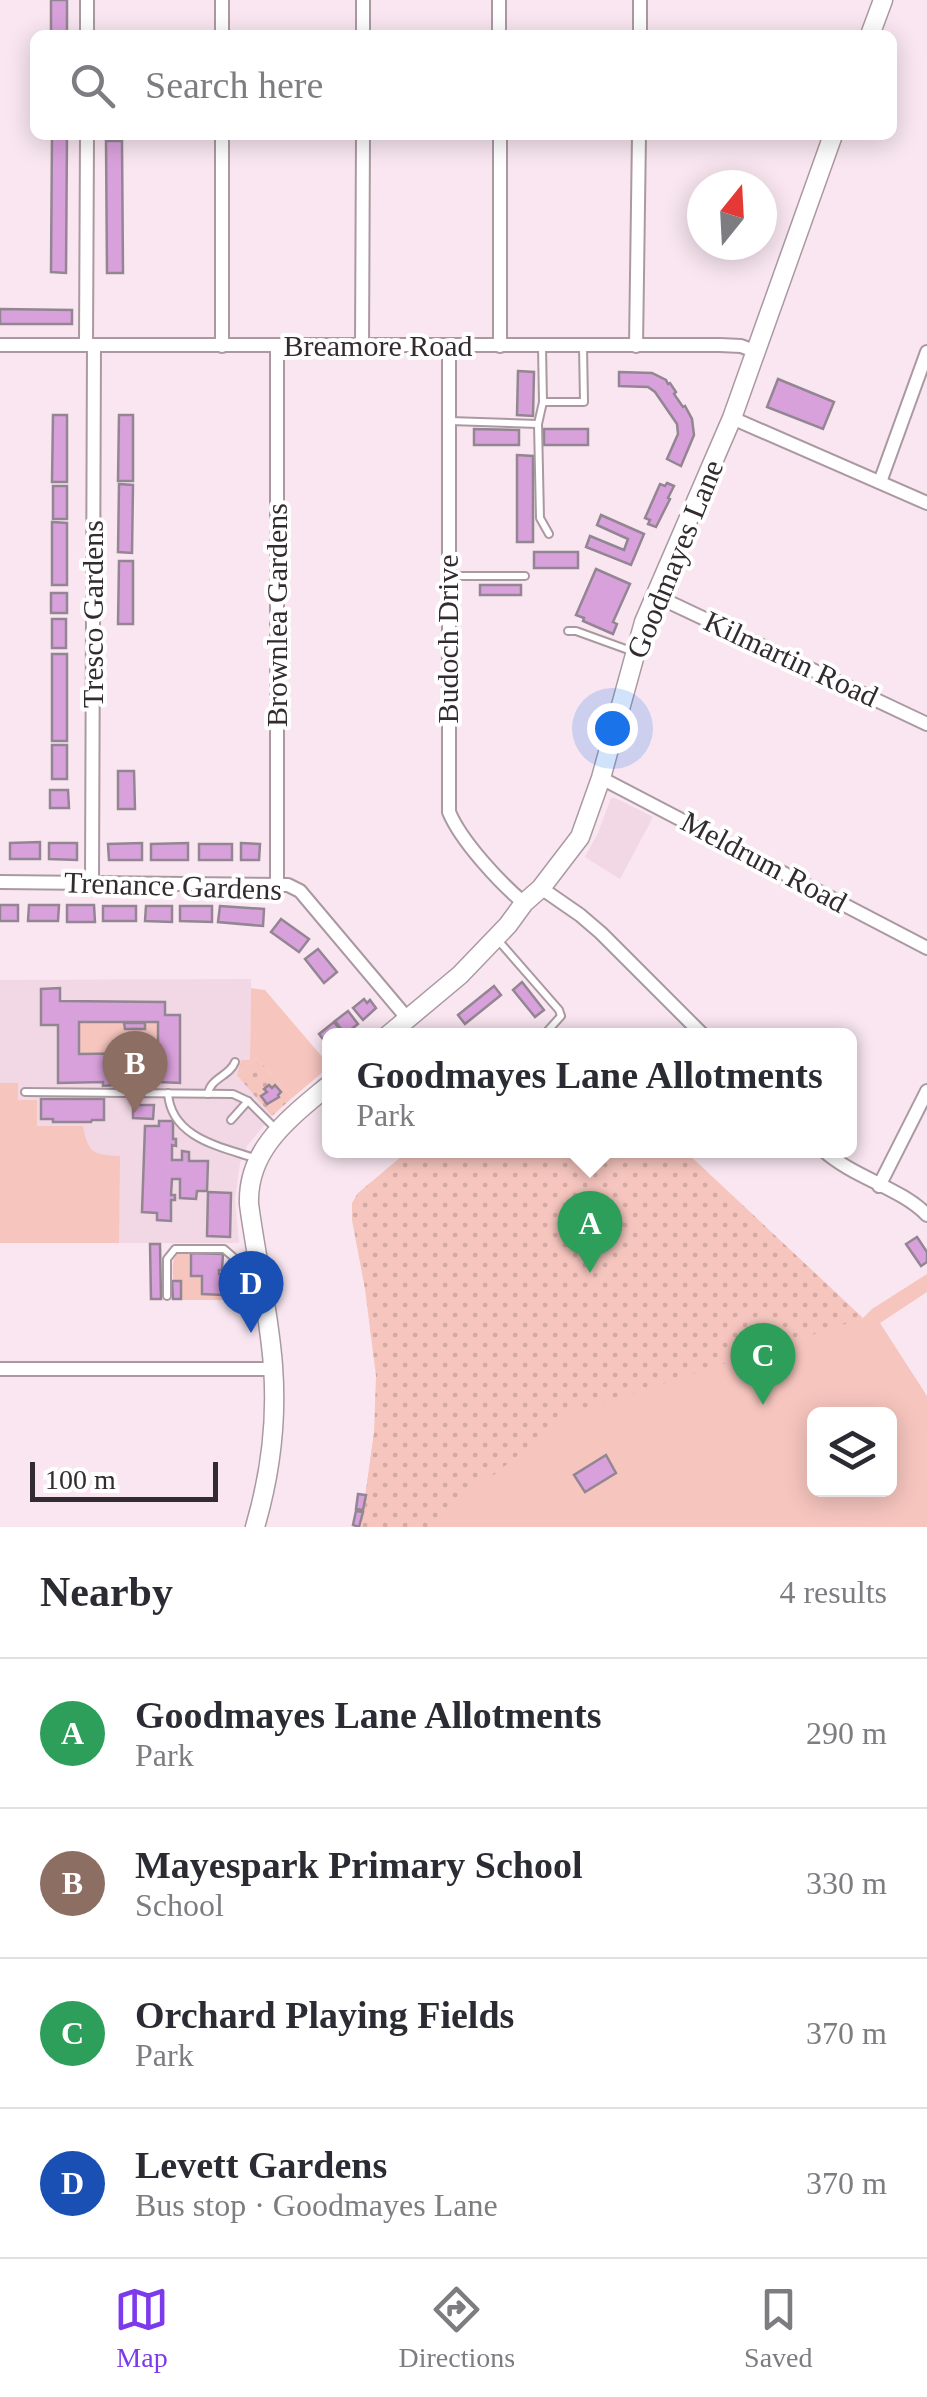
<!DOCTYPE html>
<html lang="en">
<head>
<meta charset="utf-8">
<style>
	body { margin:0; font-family:Georgia,serif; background:#f2f2f3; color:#2b2b33 }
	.controls { position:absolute; right:30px; bottom:30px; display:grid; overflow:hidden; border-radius:15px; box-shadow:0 5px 25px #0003 }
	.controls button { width:90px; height:90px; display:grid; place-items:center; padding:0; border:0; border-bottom:2px solid #e1e1e2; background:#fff; color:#2b2b33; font:50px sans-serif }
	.compass { position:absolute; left:687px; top:170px; width:90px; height:90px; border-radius:50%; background:#fff; box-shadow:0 5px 25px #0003; rotate:18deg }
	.scale { position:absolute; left:30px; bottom:25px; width:188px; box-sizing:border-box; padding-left:10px; border:5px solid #322b2f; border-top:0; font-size:28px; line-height:35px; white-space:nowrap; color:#322b2f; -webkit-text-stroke:8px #fff; paint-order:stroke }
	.you { position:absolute; left:612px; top:728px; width:35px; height:35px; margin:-25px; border:8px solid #fff; border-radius:50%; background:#1a73e8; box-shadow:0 0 0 15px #1a73e833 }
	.badge { display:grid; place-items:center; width:65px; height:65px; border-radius:50%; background:#7c3aed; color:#fff; font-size:32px; font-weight:700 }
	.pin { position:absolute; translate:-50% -82px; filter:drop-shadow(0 2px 5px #0008) }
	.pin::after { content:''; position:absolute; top:52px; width:35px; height:30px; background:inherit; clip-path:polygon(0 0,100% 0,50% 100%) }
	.popup { position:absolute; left:322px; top:1028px; width:535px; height:130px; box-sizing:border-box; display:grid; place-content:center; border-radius:15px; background:#fff; filter:drop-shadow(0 2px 8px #0005); font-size:32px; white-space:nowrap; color:#7c7c81 }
	.popup b { font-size:38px; color:#2b2b33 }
	.popup::after { content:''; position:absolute; left:50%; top:100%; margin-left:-20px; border:20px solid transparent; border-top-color:#fff }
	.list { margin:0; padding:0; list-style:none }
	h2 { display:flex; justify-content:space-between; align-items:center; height:130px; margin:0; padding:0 40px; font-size:42px }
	h2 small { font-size:32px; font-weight:400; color:#7c7c81 }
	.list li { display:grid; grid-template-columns:65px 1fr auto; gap:30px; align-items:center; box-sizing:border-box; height:150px; padding:0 40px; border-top:2px solid #e1e1e2 }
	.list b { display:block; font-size:38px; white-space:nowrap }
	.list p { margin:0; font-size:32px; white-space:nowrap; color:#7c7c81 }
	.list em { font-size:32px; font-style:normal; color:#7c7c81 }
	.icon { flex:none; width:55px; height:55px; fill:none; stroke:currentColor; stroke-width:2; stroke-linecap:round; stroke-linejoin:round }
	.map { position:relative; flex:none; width:927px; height:1527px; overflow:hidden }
	.search { position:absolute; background:#fff; box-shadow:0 5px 25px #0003; left:30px; right:30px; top:30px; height:110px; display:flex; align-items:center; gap:25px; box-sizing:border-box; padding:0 35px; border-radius:15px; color:#7c7c81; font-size:38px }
	.sheet { height:730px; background:#fff }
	nav { display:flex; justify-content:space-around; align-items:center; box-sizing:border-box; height:140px; border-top:2px solid #e1e1e2; background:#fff; font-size:28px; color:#7c7c81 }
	nav a { display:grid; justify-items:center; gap:5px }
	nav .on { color:#7c3aed }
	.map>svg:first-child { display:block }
	.built { fill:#f2d7e5 }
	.green { fill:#f6c5be; fill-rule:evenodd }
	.garden { fill:url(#garden-dots) }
	.building { fill:#d9a1db; stroke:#938693; stroke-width:2.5; fill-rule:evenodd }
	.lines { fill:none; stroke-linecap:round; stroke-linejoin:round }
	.lane-casing { stroke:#ab99a2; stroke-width:10 }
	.street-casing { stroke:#ab99a2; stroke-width:16 }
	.secondary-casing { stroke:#ab99a2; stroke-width:21 }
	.lane { stroke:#fff; stroke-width:6 }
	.street { stroke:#fff; stroke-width:12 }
	.secondary { stroke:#fff; stroke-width:18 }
	.labels { text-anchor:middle; stroke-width:8; stroke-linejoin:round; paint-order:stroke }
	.street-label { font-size:30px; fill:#322b2f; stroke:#fff }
</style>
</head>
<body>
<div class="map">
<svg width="927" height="1527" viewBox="0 0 927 1527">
	<defs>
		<pattern id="garden-dots" width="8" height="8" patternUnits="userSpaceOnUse" patternTransform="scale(2.5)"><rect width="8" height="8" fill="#f6c5be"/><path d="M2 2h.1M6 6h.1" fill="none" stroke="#d3a9a4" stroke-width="1.8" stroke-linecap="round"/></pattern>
	</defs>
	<rect width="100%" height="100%" fill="#f9e6f0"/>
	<!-- built -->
	<g class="built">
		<polygon points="611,798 615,798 653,817 620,879 585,857 598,833"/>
		<polygon points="251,979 250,1060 237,1074 272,1116 247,1146 240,1163 235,1200 239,1243 0,1243 0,980"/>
	</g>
	<!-- green -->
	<g class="green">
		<polygon points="251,988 265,990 330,1066 292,1098 257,1058 237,1075 241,1060 250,1060"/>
		<polygon points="158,1022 158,1053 79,1054 79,1023"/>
		<path d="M0,1083H18V1100H37V1126H83C88,1152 92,1155 120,1156L119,1243H0Z"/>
		<path d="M182,1251H191V1275L202,1276V1294H222L225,1280L232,1287L247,1286L249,1300H182V1281L173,1280C173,1268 170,1257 182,1251Z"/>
		<path d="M927,1274V1292L880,1323L927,1396V1527H361L374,1433L468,1436L863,1318L872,1309ZM814,1414H890V1490H814Z"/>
	</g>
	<!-- garden -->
	<g class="garden">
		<polygon points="257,1058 292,1098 272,1116 237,1075"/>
		<polygon points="408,1151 685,1151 863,1318 568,1415 429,1527 361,1527 374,1433 376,1376 365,1289 352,1220 352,1203 358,1193"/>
	</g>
	<!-- building -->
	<g class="building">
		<rect x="51" y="0" width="16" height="35"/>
		<polygon points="52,135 67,135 66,273 51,272"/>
		<polygon points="106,141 122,141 123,273 107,273"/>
		<polygon points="0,309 72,310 72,324 0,324"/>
		<polygon points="518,371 534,372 533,416 517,415"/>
		<polygon points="619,372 652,373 666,380 668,384 670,383 676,392 674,394 683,407 685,406 692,419 694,435 681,466 667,459 678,434 677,424 655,392 648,387 619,386"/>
		<polygon points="778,379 834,402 823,429 767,407"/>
		<polygon points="53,415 67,415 67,482 52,482"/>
		<polygon points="119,415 133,415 133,481 118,481"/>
		<polygon points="474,429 519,430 519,445 474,445"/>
		<rect x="544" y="429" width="44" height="16"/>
		<polygon points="517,455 533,456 533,542 517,542"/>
		<polygon points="667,483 674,486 668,498 670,499 656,527 648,524 650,520 645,518 660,484 665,486"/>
		<polygon points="119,484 133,485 132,553 118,552"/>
		<rect x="53" y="486" width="14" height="33"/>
		<polygon points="601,515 644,534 631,565 586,547 590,536 624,550 628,539 597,525"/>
		<polygon points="52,522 67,523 67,585 52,585"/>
		<rect x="534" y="552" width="44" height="16"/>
		<polygon points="119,561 133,561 133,624 118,624"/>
		<polygon points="596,569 630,584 613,622 617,624 613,634 583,621 584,618 576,615"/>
		<rect x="480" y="585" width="41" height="10"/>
		<rect x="51" y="593" width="16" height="20"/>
		<rect x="52" y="619" width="14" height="29"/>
		<rect x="52" y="654" width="15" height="87"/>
		<rect x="52" y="745" width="15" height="34"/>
		<polygon points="118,771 134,771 135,809 118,809"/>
		<polygon points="50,790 68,790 69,808 50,808"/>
		<polygon points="40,842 40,859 10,859 10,843"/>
		<polygon points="49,843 77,843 77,860 49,859"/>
		<polygon points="142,843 142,860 109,860 108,844"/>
		<polygon points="188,843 188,860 151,860 151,844"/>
		<polygon points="241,843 260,844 259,860 241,860"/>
		<rect x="199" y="844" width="33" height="16"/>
		<rect x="0" y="905" width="18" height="16"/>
		<polygon points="29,905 59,905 58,921 28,921"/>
		<polygon points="67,905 94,905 95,922 67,922"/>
		<rect x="103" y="906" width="33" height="15"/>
		<polygon points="146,906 172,906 172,922 145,921"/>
		<polygon points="180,906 212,906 212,922 180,921"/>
		<polygon points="220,906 264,909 263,926 218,922"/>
		<polygon points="281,919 309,939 299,952 271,932"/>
		<polygon points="318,949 337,972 324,983 305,959"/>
		<polygon points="522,982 544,1010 535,1017 513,990"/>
		<polygon points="494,986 501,995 465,1024 458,1015"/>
		<path d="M60,988V1001L165,1002V1015H180V1083L137,1081V1086L127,1084L103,1086V1082L58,1083V1025H41V989ZM79,1022H158V1053L79,1054Z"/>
		<polygon points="364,999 367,1003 370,1000 376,1008 363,1020 353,1008"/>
		<polygon points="348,1011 358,1024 345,1034 335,1021"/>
		<polygon points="334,1022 344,1035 330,1036 329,1047 319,1034"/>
		<polygon points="124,1023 145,1023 145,1029 125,1029"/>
		<polygon points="269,1085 272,1088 275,1085 281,1092 278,1095 279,1097 267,1104 261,1096 267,1092 264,1089"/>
		<polygon points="41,1099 104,1099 104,1120 92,1120 91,1122 53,1122 53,1119 41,1119"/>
		<polygon points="133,1105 154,1105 153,1119 133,1118"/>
		<polygon points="159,1121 173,1121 173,1139 176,1139 176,1146 172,1145 172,1160 182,1160 182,1151 189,1152 189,1161 208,1161 207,1191 197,1191 196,1199 180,1198 180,1179 172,1179 171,1195 175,1195 175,1200 171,1200 171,1221 157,1220 157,1213 142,1212 145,1126 159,1126"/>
		<polygon points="208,1192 231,1193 230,1237 207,1236"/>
		<polygon points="917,1237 927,1252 927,1262 921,1266 906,1244"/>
		<polygon points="150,1244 160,1244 161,1299 151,1299"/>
		<polygon points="191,1253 223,1254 222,1270 219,1270 219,1274 225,1274 223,1295 202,1294 202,1276 191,1276"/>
		<polygon points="172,1281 181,1281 181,1299 173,1299"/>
		<polygon points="606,1455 616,1473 585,1492 574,1475"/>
		<polygon points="358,1494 366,1495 363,1510 356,1509"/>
		<polygon points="356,1511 363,1512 359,1527 353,1525"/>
	</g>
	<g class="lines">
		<defs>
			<g id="lane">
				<polyline points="542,347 543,402 538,424 540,518 549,534"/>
				<polyline points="543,402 584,402 583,346"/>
				<polyline points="450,421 538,424"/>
				<polyline points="449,576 525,576"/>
				<polyline points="568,631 576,631 634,652"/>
				<polyline points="497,939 559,1010 561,1016 543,1036"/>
				<polyline points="25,1092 233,1094 248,1101 277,1130"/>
				<path d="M168,1093C171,1139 223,1147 257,1159"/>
				<path d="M208,1094C210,1078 230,1076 235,1062"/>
				<polyline points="231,1120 248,1101"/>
				<polyline points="167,1296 167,1259 175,1249 224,1249 239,1262 256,1260"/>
			</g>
			<g id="street">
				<polyline points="499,0 499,35"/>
				<polyline points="640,0 640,35"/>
				<polyline points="87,35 87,0"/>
				<polyline points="222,35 222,0"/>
				<polyline points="363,35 363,0"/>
				<polyline points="500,135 500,346"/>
				<polyline points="0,345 720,345 741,346 754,351"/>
				<polyline points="86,345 87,135"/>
				<polyline points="222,346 222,135"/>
				<polyline points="277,346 277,883"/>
				<polyline points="362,346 363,135"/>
				<path d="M449,346V812C461,841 500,883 524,903"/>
				<polyline points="636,346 639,135"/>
				<polyline points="732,418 927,503"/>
				<polyline points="880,482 927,352"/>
				<polyline points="654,595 927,724"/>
				<polyline points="601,778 927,948"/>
				<polyline points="0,882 288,885 300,891 407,1018"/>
				<polyline points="92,882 94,345"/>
				<polyline points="541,888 580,915 601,933 704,1036"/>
				<path d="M823,1150C854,1178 901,1188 927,1215"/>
				<polyline points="879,1186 927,1091"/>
				<polyline points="0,1369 274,1369"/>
			</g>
			<g id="secondary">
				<polyline points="870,35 883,0"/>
				<polyline points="387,1036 460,975 508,925 524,903 541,888 580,837 601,778 644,622 732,418 833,135"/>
				<path d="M255,1527C270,1476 277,1419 273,1366C269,1311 256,1258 249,1204C247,1148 291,1117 330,1084"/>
			</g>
		</defs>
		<!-- lane casing -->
		<use href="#lane" class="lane-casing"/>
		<!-- street casing -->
		<use href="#street" class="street-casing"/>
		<!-- secondary casing -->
		<use href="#secondary" class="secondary-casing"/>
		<!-- lane -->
		<use href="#lane" class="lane"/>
		<!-- street -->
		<use href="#street" class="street"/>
		<!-- secondary -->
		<use href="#secondary" class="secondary"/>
	</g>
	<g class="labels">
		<!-- street labels -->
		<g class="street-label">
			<text x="378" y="356">Breamore Road</text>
			<text transform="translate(675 559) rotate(-68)" y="10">Goodmayes Lane</text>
			<text transform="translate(93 614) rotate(-90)" y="10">Tresco Gardens</text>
			<text transform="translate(277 615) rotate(-90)" y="10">Brownlea Gardens</text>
			<text transform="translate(448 639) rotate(-90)" y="10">Budoch Drive</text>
			<text transform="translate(791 659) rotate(25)" y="10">Kilmartin Road</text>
			<text transform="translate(764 862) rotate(28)" y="10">Meldrum Road</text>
			<text transform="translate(173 886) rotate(2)" y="10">Trenance Gardens</text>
		</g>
	</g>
</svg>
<div class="controls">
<button><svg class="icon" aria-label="layers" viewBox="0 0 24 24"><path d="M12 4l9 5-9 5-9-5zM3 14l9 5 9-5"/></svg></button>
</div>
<svg class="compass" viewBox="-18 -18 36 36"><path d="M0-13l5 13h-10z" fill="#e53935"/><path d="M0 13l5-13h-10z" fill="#7c7c81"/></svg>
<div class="scale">100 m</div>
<div class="you"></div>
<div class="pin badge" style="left:590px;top:1273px;background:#2e9e5b">A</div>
<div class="popup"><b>Goodmayes Lane Allotments</b>Park</div>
<div class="pin badge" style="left:135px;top:1113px;background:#8d6e63">B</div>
<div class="pin badge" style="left:763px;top:1405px;background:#2e9e5b">C</div>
<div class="pin badge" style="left:251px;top:1333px;background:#1a4fb4">D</div>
<div class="search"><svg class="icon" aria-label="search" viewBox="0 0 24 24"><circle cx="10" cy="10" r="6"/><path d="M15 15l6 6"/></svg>Search here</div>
</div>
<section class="sheet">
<h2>Nearby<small>4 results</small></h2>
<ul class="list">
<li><span class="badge" style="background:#2e9e5b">A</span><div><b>Goodmayes Lane Allotments</b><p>Park</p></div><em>290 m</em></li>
<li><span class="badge" style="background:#8d6e63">B</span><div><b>Mayespark Primary School</b><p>School</p></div><em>330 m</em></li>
<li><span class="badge" style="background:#2e9e5b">C</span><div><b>Orchard Playing Fields</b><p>Park</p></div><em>370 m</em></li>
<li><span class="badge" style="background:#1a4fb4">D</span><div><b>Levett Gardens</b><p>Bus stop · Goodmayes Lane</p></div><em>370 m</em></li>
</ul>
</section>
<nav>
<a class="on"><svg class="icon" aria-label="map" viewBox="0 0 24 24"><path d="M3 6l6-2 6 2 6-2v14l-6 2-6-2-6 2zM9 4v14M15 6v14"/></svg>Map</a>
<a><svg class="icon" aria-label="directions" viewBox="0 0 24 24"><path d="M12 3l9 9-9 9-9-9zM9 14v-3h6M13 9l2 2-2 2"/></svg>Directions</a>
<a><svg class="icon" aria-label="saved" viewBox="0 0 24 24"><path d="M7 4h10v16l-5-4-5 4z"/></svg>Saved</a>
</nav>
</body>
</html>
